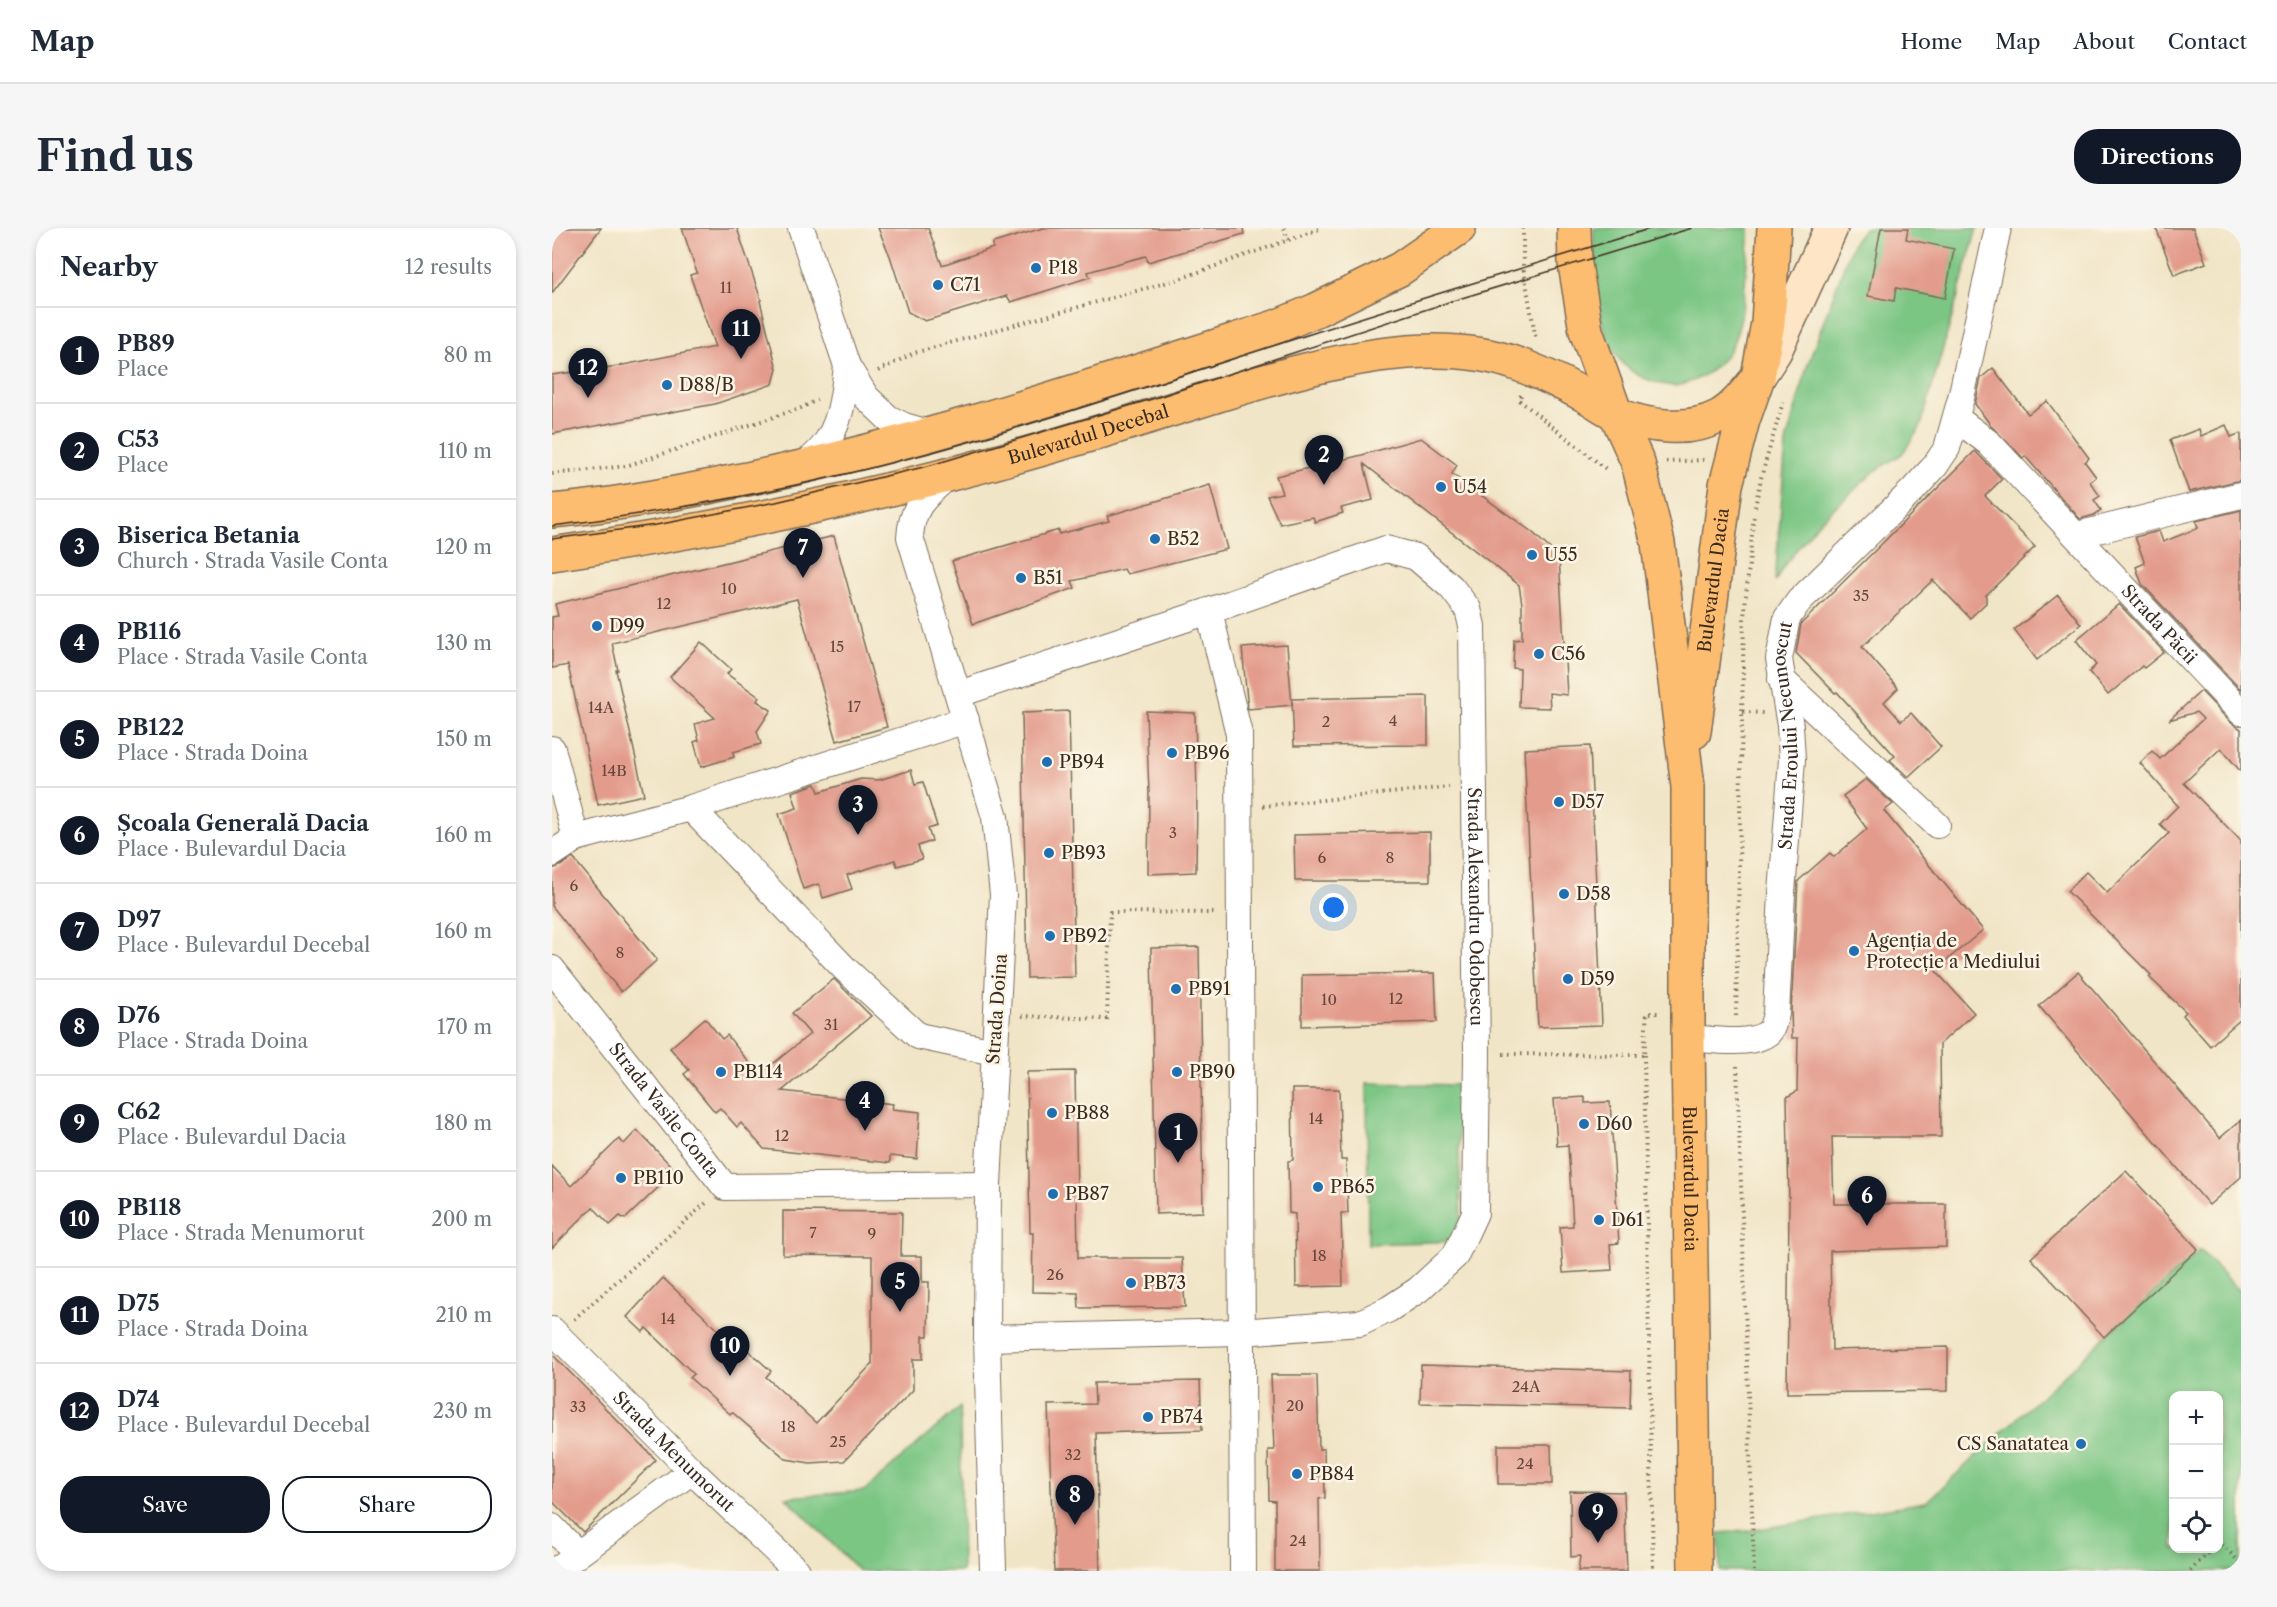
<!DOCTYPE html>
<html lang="en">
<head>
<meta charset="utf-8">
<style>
	body { margin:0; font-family:"Libre Caslon Text",serif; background:#f6f6f7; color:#1f2937 }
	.controls { position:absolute; right:18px; bottom:18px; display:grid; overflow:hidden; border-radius:12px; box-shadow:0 3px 9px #0003 }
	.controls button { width:54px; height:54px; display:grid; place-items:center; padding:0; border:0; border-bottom:2px solid #e0e1e3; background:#fff; color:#1f2937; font:30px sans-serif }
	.you { position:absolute; left:782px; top:680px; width:21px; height:21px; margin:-15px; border:4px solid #fff; border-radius:50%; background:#1a73e8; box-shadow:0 0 0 9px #1a73e833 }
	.badge { display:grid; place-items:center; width:39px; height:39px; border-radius:50%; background:#111827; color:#fff; font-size:20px; font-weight:700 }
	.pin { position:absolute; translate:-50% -50px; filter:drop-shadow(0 2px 3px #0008) }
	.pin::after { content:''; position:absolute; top:32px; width:21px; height:18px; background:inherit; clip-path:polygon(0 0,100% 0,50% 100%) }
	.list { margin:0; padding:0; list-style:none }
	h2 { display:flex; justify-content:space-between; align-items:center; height:78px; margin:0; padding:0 24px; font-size:26px }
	h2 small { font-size:20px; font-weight:400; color:#747a83 }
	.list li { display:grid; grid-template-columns:39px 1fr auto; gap:18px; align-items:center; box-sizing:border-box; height:96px; padding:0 24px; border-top:2px solid #e0e1e3 }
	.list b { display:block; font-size:22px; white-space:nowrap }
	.list p { margin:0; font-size:20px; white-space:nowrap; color:#747a83 }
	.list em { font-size:20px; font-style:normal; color:#747a83 }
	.actions { display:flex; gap:12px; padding:18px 24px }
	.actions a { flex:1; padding:14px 0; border:2px solid #111827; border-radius:24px; text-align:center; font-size:21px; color:#111827 }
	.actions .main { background:#111827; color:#fff }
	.icon { flex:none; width:33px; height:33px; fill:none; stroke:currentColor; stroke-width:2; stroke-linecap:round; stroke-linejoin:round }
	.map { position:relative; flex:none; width:1689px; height:1343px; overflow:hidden; border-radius:24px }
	header { display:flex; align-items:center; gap:36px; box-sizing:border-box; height:84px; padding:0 30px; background:#fff; border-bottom:2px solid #e0e1e3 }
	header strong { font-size:28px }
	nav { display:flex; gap:33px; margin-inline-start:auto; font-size:21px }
	.intro { display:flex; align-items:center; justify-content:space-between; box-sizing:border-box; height:144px; padding:0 36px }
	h1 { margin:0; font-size:42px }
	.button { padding:15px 27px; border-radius:24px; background:#111827; color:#fff; font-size:21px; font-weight:700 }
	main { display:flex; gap:36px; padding:0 36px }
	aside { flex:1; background:#fff; border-radius:24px; box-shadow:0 3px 9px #0003 }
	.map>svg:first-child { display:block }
	.green { fill:#7bc684; stroke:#5b7851; stroke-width:1.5; fill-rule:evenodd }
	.building { fill:#e39b8c }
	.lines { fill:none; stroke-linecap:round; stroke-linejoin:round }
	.street-casing { stroke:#7b6b59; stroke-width:28 }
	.secondary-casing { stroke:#7b6b59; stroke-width:36 }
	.primary-casing { stroke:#7b6b59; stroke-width:36 }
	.path { stroke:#7b6b59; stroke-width:4; stroke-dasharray:1.5 4.5; stroke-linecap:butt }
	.street { stroke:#fff; stroke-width:26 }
	.secondary { stroke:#fee5c5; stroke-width:33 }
	.primary { stroke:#fcbd6f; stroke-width:33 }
	.tram { stroke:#3b2a1e; stroke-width:1.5 }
	.poi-dot { fill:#1f6fb2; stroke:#fcf5e5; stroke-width:2 }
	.labels { text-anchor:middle; stroke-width:5; stroke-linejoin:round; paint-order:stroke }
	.number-label { font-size:15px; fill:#65463a }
	.poi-label { font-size:18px; fill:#3b2a1e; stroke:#fcf5e5; text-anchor:start }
	.street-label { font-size:18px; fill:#3b2a1e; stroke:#fcf5e5 }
</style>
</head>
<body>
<header>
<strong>Map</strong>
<nav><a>Home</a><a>Map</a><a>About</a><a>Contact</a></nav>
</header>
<div class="intro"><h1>Find us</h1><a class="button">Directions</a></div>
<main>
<aside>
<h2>Nearby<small>12 results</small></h2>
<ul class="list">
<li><span class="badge">1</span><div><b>PB89</b><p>Place</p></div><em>80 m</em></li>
<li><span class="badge">2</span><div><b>C53</b><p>Place</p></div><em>110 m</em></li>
<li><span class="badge">3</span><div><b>Biserica Betania</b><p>Church · Strada Vasile Conta</p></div><em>120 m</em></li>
<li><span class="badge">4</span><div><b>PB116</b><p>Place · Strada Vasile Conta</p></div><em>130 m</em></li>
<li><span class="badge">5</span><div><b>PB122</b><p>Place · Strada Doina</p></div><em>150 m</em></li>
<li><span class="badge">6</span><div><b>Școala Generală Dacia</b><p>Place · Bulevardul Dacia</p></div><em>160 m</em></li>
<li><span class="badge">7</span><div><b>D97</b><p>Place · Bulevardul Decebal</p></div><em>160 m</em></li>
<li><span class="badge">8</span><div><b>D76</b><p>Place · Strada Doina</p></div><em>170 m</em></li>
<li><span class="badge">9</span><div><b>C62</b><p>Place · Bulevardul Dacia</p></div><em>180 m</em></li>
<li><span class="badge">10</span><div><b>PB118</b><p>Place · Strada Menumorut</p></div><em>200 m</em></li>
<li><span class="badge">11</span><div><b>D75</b><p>Place · Strada Doina</p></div><em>210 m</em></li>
<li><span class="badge">12</span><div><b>D74</b><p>Place · Bulevardul Decebal</p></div><em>230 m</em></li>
</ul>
<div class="actions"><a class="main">Save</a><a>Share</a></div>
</aside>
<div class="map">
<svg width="1689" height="1343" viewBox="0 0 1689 1343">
	<rect width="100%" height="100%" fill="#fcf5e5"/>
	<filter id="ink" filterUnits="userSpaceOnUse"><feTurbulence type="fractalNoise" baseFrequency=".0167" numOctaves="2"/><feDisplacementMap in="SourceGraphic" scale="12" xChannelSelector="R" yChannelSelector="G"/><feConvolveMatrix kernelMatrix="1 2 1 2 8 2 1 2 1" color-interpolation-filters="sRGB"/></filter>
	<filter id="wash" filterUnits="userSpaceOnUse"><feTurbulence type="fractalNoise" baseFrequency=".008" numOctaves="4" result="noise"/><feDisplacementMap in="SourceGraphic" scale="24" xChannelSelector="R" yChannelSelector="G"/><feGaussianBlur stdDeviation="1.35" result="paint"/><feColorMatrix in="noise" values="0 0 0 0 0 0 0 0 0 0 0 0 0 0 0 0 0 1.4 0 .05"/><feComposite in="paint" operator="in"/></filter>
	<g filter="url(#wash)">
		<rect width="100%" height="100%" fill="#f1e5c7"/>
		<!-- green -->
		<g class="green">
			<path d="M1042,0H1197C1198,15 1195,30 1194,45C1190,88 1189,130 1145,151C1129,158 1124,160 1106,155C1085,150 1068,137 1058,117C1044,90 1041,31 1042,0Z"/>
			<polygon points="1312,0 1425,0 1369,198 1350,226 1323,243 1267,294 1234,335 1223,354 1234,215 1255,139 1300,16"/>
			<polygon points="815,855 905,857 910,1013 816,1016"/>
			<path d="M1648,1022L1689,1065V1343H1168L1167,1305L1195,1303L1374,1274ZM1622,1168H1666V1320H1622Z"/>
			<polygon points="408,1179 410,1343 307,1343 234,1269 312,1263"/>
		</g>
		<g id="blocks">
			<!-- building -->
			<g class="building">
				<polygon points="0,0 49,0 0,65"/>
				<polygon points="130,0 185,0 209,72 208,73 225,141 221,156 163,176 0,206 0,147 66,138 163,119 138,47 145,45"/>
				<polygon points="326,0 376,0 390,37 441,20 441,15 491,0 691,0 692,6 596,34 594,28 560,37 536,44 538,49 459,74 455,68 373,93 356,84 338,28"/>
				<polygon points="1329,0 1356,0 1354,11 1402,21 1393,70 1344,60 1342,73 1316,68"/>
				<polygon points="1604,0 1641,0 1654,35 1622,47"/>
				<polygon points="1441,140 1476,186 1495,173 1537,230 1533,234 1544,249 1538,254 1548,268 1542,272 1549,282 1542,287 1528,291 1473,228 1471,230 1440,199 1423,176 1429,150"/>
				<polygon points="1674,197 1679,209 1689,205 1689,252 1637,264 1618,212 1647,201 1649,208"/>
				<polygon points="869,210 905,237 900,246 980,304 1007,329 1015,467 997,465 998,480 967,479 968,441 961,440 962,412 970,411 970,376 967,357 812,236 821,272 789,280 791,285 763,294 761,289 728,296 715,268 730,265 724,248 810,227"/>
				<polygon points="1423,223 1450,251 1433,268 1483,319 1434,367 1434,375 1418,390 1381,352 1310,419 1346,460 1332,474 1349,493 1359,485 1389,519 1356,549 1338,532 1343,528 1285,464 1283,465 1244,425 1249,396"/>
				<polygon points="658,257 675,321 575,346 572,341 520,353 523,360 421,396 400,333 507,302 507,306 557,293 555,288"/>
				<polygon points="1689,282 1689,462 1590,356 1584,339 1593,335 1583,309 1607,303 1611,314 1646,300 1644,293"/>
				<polygon points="282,308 335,499 285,513 245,371 60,415 66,442 64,442 92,567 46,577 16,437 0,440 0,389 6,388 3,376"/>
				<polygon points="1506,367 1529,396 1485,432 1462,402"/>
				<polygon points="1567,376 1612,424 1592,440 1590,438 1556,467 1537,444 1544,437 1524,412"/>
				<polygon points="149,414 179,441 175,446 207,469 205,473 219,482 205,503 209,516 181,524 182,529 149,539 142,514 147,512 143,496 163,490 118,449"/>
				<polygon points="735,417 740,477 696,481 690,420"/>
				<polygon points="1649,463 1678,494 1689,501 1689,544 1669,520 1632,555 1689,613 1689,791 1658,818 1631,787 1634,784 1597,749 1599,747 1515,663 1534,644 1555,665 1617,605 1608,596 1626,578 1588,535 1600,523 1608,531 1651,491 1644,484 1617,492"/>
				<polygon points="876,468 876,517 742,518 740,471"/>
				<polygon points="517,483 523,749 475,750 470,485"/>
				<polygon points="594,483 643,485 645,565 644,644 596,646 597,566"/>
				<polygon points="1038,518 1050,797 986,799 972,521"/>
				<polygon points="359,542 363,556 371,554 385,598 376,601 380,613 366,618 370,631 345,638 343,632 295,647 300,661 271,670 267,656 251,661 227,586 245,580 240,564 264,556 267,564 309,551 327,552"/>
				<polygon points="1314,551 1341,576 1332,583 1431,702 1383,742 1422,785 1388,816 1389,909 1280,909 1282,976 1394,976 1394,1019 1278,1023 1280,1122 1396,1119 1396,1163 1235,1165 1237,977 1235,869 1245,863 1246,810 1240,810 1239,783 1246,653 1278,625 1282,629 1315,601 1291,568"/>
				<polygon points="878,604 878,653 743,653 742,607"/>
				<polygon points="21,630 105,732 69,764 0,678 0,641 8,638"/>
				<polygon points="647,719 651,984 604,986 599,720"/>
				<polygon points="1526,744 1668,910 1689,892 1689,949 1657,977 1487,778"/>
				<polygon points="883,745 885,794 750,798 750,747"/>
				<polygon points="282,751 319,788 230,863 341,876 340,881 368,884 365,931 338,928 338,935 212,921 189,895 185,899 168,880 163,884 132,846 137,842 118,820 153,790 170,811 175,807 207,847 258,806 240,785"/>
				<polygon points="523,843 526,1030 630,1030 633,1079 527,1080 526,1065 480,1064 481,1005 478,1005 475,844"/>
				<polygon points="740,861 787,861 789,932 794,932 796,985 789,985 791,1058 744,1059 743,986 737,985 736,933 741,932"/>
				<polygon points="1033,869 1033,875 1058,874 1067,1015 1058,1016 1060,1042 1011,1045 1008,999 1021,998 1016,917 1005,918 1002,871"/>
				<polygon points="85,902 120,939 105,951 110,956 73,991 68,988 58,997 41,979 0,1020 0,938 19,958 67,911 72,916"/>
				<polygon points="1574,943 1646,1021 1552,1109 1479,1030"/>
				<polygon points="231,983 350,984 349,1028 370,1028 370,1054 377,1054 376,1108 371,1108 371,1131 361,1131 361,1162 292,1233 258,1235 234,1231 180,1184 178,1186 138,1150 142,1146 94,1100 91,1104 75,1089 111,1050 176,1111 179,1107 219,1143 214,1149 264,1195 320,1136 320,1028 231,1027"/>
				<polygon points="0,1126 104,1232 31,1304 0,1273"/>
				<polygon points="869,1137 1079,1143 1078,1180 868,1175"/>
				<polygon points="719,1147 765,1147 767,1221 772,1221 773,1270 767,1271 768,1343 723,1343 723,1273 717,1272 716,1222 722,1222"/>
				<polygon points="648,1153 650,1202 544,1205 548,1343 502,1343 496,1177 543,1176 542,1155"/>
				<polygon points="946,1217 999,1217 1000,1256 946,1256"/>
				<polygon points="1018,1263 1072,1264 1075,1343 1026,1343 1028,1328 1019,1329"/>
			</g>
		</g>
	</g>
	<g filter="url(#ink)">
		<use href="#blocks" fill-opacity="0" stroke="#7b6b59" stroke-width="1.5"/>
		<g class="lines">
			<defs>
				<g id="street">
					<polyline points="249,0 295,138 314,169 336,190 352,198 380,206"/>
					<path id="s1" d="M1404,190L1437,215L1689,484"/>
					<path d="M249,240C256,234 264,227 270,220C289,198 292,165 295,138"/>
					<path d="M397,247C374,268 360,277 358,309L443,589L451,667L436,956L435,1110L441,1343"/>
					<polyline points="1525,307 1689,267"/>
					<polyline points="657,383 687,506 691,1343"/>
					<polyline points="1229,451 1385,597"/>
					<path id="s2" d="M407,466L657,383L834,321L864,329L899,359L916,381L920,398L925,826L923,985L903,1028L866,1062L837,1081L808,1095L689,1104L435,1110"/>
					<polyline points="0,521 24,610"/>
					<polyline points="139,580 293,741 366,808 442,824"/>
					<polyline points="0,626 24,610 139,580 414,492"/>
					<path id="s3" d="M0,741L173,959L436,956"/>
					<path id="s4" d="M1136,810C1158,811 1200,819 1217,804C1221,800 1222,792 1224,786L1230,665L1240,531L1238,498L1227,431L1235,390L1247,373L1361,262L1383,238L1395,220L1409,170L1446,0"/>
					<path id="s5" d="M0,1102L140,1243L245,1343"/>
					<polyline points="0,1299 26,1326"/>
					<polyline points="3,1343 140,1243"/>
				</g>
				<polyline id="secondary" points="1208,146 1223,123 1279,0"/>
				<g id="primary">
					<path id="s6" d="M1022,0L1023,36L1034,103L1064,186L1086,235L1106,315L1136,559V810L1143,1343"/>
					<path d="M0,283C59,278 117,267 175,255C363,218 544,157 726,98L764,82L848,41L907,0"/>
					<path id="s7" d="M0,326C163,302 326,268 484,223C545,205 606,186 666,167C719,151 772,135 827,127C871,121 922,120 965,136C988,144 1012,156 1034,168C1045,174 1055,182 1067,187C1096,199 1137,204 1166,189C1182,181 1195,163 1206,149"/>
					<path id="s8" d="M1142,504L1174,257L1191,192L1206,149L1216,95L1222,0"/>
				</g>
			</defs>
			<!-- street casing -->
			<use href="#street" class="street-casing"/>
			<!-- secondary casing -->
			<use href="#secondary" class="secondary-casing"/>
			<!-- primary casing -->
			<use href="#primary" class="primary-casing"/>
			<!-- path -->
			<g class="path">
				<polyline points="732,0 736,12"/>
				<polyline points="971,0 971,38 984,112"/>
				<polyline points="326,143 362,125 627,51 770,0"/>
				<polyline points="969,167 967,172 1054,241 1056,241"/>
				<polyline points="1114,234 1152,232"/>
				<polyline points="0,246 74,238 249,180 265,172"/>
				<polyline points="1209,250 1231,174"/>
				<polyline points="1203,279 1209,250"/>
				<polyline points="1191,484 1211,485"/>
				<polyline points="711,578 897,559"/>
				<polyline points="470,788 555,791 558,684 664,685"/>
				<polyline points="1184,788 1192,389 1202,286"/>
				<polyline points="951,826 1092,827 1095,785 1108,785"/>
				<polyline points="1092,827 1101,1343"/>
				<polyline points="1185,838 1202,1343"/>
				<polyline points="22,1091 154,975"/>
				<polyline points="1666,1316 1668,1314 1689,1336"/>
				<polyline points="1638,1343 1661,1320"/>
			</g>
			<!-- street -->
			<use href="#street" class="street"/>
			<!-- secondary -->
			<use href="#secondary" class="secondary"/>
			<!-- primary -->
			<use href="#primary" class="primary"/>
			<!-- tram -->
			<g class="tram">
				<path d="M0,298C147,280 295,250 438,208C544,176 649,141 755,107C869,70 985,36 1100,0"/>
				<polyline points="0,311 104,297 224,274 376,238 600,171 900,73 1140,0"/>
			</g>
		</g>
	</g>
	<!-- markers -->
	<g class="poi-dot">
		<circle cx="484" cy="40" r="6"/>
		<circle cx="386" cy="57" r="6"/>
		<circle cx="115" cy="157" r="6"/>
		<circle cx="889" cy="259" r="6"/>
		<circle cx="603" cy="311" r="6"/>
		<circle cx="980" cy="327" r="6"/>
		<circle cx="469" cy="350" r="6"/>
		<circle cx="45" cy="398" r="6"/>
		<circle cx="987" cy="426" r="6"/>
		<circle cx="620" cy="525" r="6"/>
		<circle cx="495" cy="534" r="6"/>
		<circle cx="1007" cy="574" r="6"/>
		<circle cx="497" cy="625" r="6"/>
		<circle cx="1012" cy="666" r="6"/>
		<circle cx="498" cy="708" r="6"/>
		<circle cx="1302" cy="723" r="6"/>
		<circle cx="1016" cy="751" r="6"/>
		<circle cx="624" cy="761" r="6"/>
		<circle cx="169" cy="844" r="6"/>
		<circle cx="625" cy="844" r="6"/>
		<circle cx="500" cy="885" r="6"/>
		<circle cx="1032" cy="896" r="6"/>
		<circle cx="69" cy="950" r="6"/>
		<circle cx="766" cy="959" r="6"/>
		<circle cx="501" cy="966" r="6"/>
		<circle cx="1047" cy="992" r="6"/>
		<circle cx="579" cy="1055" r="6"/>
		<circle cx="596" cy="1189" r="6"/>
		<circle cx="1529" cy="1216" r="6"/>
		<circle cx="745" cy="1246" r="6"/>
	</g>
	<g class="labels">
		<!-- number labels -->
		<g class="number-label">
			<text x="174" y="65">11</text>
			<text x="177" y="366">10</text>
			<text x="1309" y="373">35</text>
			<text x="112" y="381">12</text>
			<text x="285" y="424">15</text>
			<text x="302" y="484">17</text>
			<text x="49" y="485">14A</text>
			<text x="841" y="498">4</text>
			<text x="774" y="499">2</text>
			<text x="62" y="548">14B</text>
			<text x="621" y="610">3</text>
			<text x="770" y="635">6</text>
			<text x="838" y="635">8</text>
			<text x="22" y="663">6</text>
			<text x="68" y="730">8</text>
			<text x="844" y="776">12</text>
			<text x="777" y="777">10</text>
			<text x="279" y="802">31</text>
			<text x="764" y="896">14</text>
			<text x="230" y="913">12</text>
			<text x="261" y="1010">7</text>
			<text x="320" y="1011">9</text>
			<text x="767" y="1033">18</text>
			<text x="503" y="1052">26</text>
			<text x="116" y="1096">14</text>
			<text x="974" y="1164">24A</text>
			<text x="743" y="1183">20</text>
			<text x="26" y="1184">33</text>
			<text x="236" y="1204">18</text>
			<text x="286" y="1219">25</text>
			<text x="521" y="1232">32</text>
			<text x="973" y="1241">24</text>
			<text x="746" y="1318">24</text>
		</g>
		<!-- poi labels -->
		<g class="poi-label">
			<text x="496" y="46">P18</text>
			<text x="398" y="63">C71</text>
			<text x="127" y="163">D88/B</text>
			<text x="901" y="265">U54</text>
			<text x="615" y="317">B52</text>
			<text x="992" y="333">U55</text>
			<text x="481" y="356">B51</text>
			<text x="57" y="404">D99</text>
			<text x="999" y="432">C56</text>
			<text x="632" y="531">PB96</text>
			<text x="507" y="540">PB94</text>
			<text x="1019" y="580">D57</text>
			<text x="509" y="631">PB93</text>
			<text x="1024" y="672">D58</text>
			<text x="510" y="714">PB92</text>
			<text x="1314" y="719">Agenția de<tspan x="1314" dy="21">Protecție a Mediului</tspan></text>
			<text x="1028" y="757">D59</text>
			<text x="636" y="767">PB91</text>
			<text x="181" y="850">PB114</text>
			<text x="637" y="850">PB90</text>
			<text x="512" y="891">PB88</text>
			<text x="1044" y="902">D60</text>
			<text x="81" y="956">PB110</text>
			<text x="778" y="965">PB65</text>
			<text x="513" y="972">PB87</text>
			<text x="1059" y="998">D61</text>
			<text x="591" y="1061">PB73</text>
			<text x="608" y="1195">PB74</text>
			<text x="1517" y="1222" text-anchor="end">CS Sanatatea</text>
			<text x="757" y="1252">PB84</text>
		</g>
		<!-- street labels -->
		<g class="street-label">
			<text dy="6" stroke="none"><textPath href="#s7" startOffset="550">Bulevardul Decebal</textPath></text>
			<text dy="6" stroke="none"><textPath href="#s8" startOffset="153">Bulevardul Dacia</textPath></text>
			<text dy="6" stroke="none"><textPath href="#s1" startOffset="290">Strada Păcii</textPath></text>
			<text dy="6" stroke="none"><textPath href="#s4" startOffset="382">Strada Eroului Necunoscut</textPath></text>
			<text dy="6" stroke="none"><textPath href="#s2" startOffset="854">Strada Alexandru Odobescu</textPath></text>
			<text transform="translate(445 781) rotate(-86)" y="6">Strada Doina</text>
			<text dy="6" stroke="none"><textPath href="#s3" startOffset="180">Strada Vasile Conta</textPath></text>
			<text dy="6" stroke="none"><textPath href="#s6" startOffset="966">Bulevardul Dacia</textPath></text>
			<text dy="6" stroke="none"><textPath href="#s5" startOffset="172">Strada Menumorut</textPath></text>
		</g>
	</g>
</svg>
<div class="controls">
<button>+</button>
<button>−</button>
<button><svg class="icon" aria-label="locate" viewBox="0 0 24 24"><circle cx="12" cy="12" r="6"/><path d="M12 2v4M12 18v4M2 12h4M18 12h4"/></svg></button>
</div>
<div class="you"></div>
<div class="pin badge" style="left:626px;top:935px">1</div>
<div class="pin badge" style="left:772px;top:257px">2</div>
<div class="pin badge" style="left:306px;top:607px">3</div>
<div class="pin badge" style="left:313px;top:903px">4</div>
<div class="pin badge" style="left:348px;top:1084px">5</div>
<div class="pin badge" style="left:1315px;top:998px">6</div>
<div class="pin badge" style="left:251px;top:350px">7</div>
<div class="pin badge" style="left:523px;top:1297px">8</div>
<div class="pin badge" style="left:1046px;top:1315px">9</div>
<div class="pin badge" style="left:178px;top:1148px">10</div>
<div class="pin badge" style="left:189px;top:131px">11</div>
<div class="pin badge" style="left:36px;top:170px">12</div>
</div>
</main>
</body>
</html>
